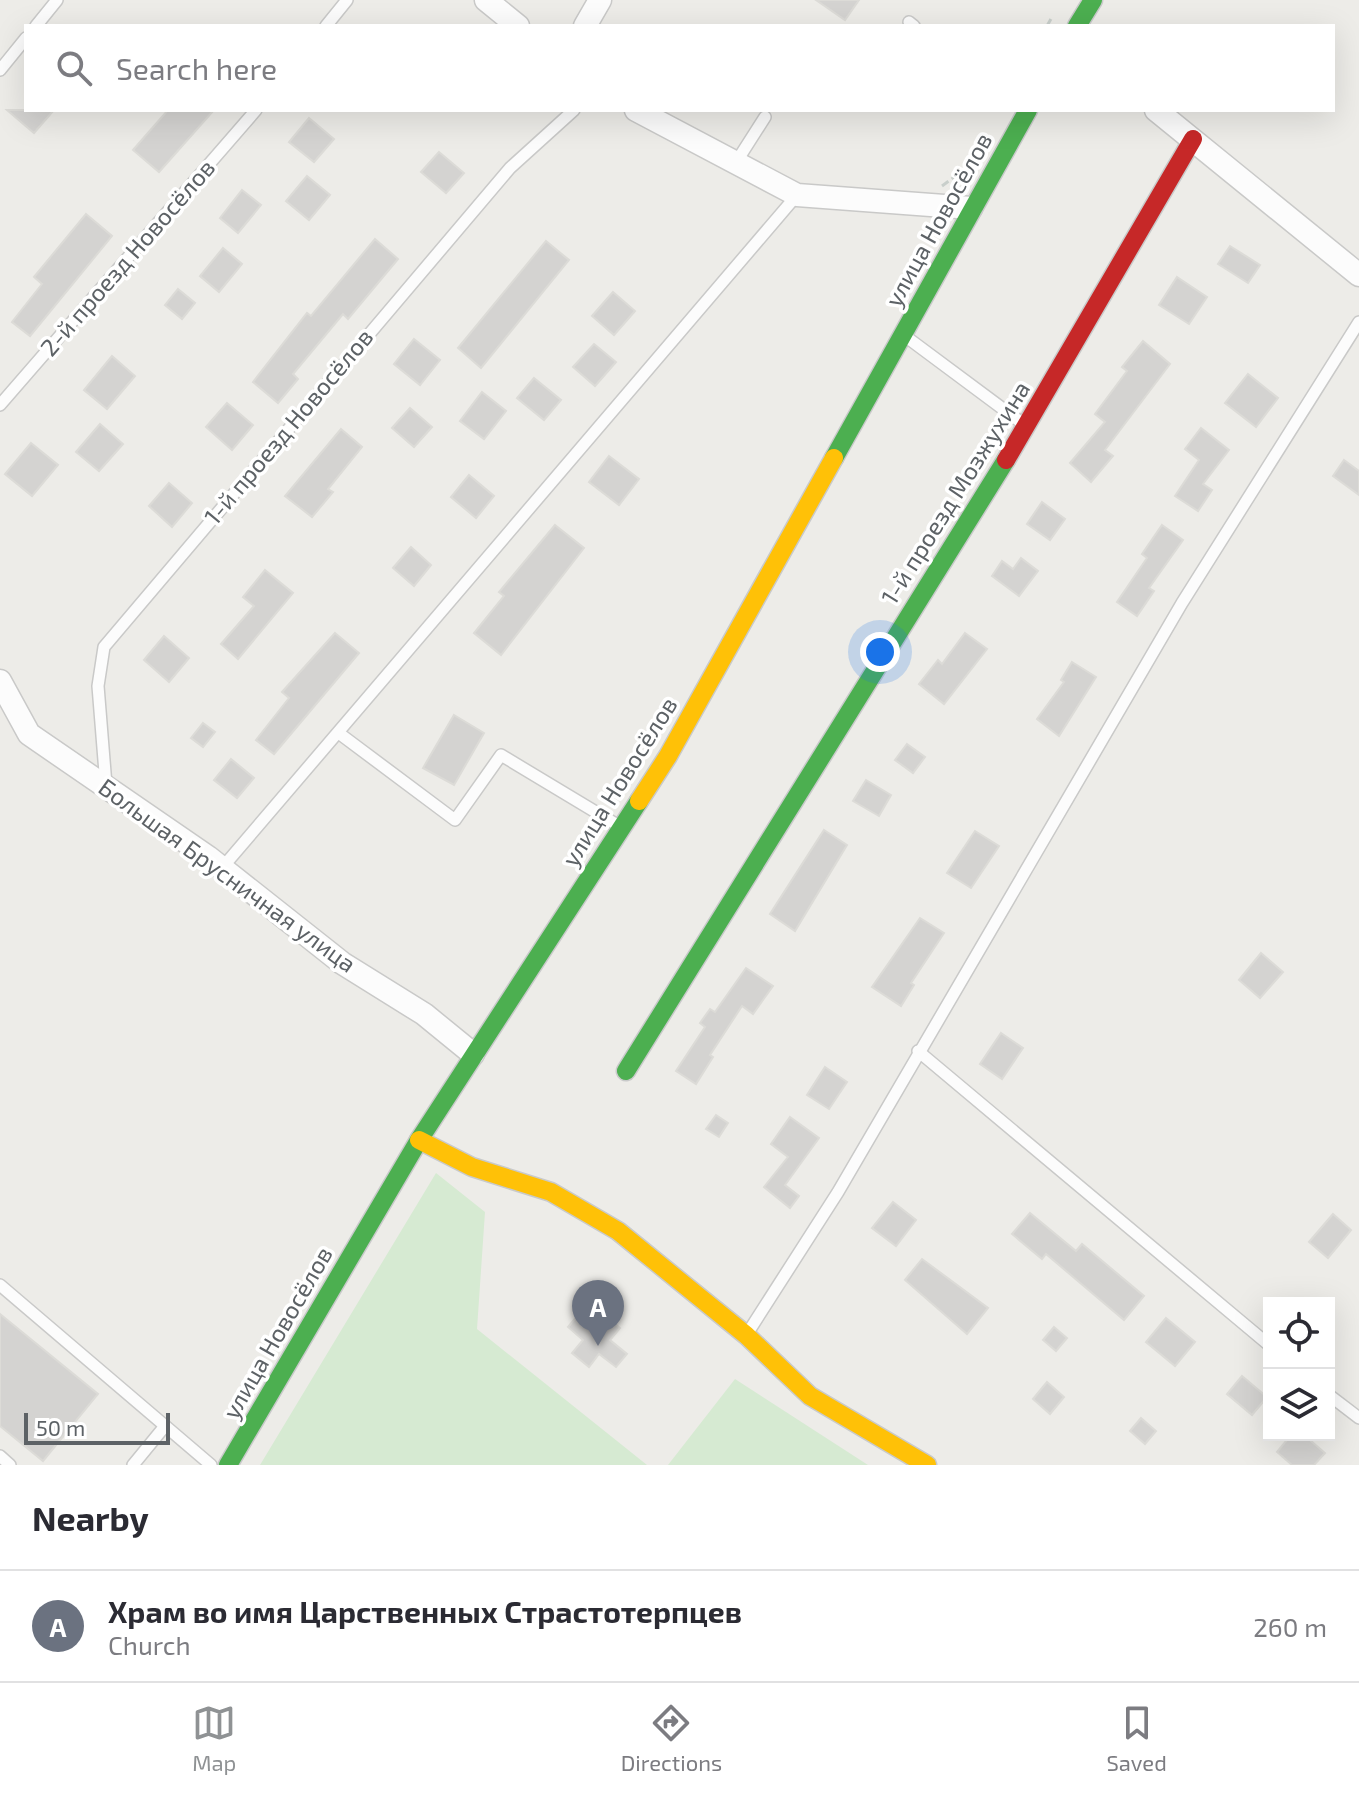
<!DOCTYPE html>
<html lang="en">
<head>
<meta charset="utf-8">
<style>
	body { margin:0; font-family:"Exo 2",sans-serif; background:#f7f7f7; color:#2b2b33 }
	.controls { position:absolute; right:24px; bottom:24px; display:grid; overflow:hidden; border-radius:0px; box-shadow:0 8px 32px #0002 }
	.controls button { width:72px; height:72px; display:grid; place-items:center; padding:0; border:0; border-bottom:2px solid #e1e1e2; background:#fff; color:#2b2b33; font:40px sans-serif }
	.scale { position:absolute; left:24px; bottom:20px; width:146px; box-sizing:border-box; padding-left:8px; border:4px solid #5d6266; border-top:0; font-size:22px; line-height:28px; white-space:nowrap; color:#5d6266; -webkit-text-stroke:6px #fff; paint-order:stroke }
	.you { position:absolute; left:880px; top:652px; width:28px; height:28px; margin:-20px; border:6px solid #fff; border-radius:50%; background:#1a73e8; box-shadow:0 0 0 12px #1a73e833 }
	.badge { display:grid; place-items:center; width:52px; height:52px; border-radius:50%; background:#8f9294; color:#fff; font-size:26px; font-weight:700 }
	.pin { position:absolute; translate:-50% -66px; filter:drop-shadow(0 2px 4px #0008) }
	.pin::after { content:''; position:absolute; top:42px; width:28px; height:24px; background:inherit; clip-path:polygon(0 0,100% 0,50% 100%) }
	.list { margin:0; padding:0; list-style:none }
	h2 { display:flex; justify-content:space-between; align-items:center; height:104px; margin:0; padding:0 32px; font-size:34px }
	h2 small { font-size:26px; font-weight:400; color:#7c7c81 }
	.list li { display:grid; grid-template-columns:52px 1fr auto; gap:24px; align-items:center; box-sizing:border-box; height:112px; padding:0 32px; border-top:2px solid #e1e1e2 }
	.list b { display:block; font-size:30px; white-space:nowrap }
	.list p { margin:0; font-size:26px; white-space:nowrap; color:#7c7c81 }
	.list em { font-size:26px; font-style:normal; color:#7c7c81 }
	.icon { flex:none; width:44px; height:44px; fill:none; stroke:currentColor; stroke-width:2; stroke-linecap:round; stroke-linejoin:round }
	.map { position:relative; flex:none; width:1359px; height:1465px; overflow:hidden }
	.search { position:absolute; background:#fff; box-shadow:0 8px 32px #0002; left:24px; right:24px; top:24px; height:88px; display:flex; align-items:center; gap:20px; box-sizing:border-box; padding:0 28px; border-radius:0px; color:#7c7c81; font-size:30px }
	.sheet { height:216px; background:#fff }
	nav { display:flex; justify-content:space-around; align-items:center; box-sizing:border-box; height:112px; border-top:2px solid #e1e1e2; background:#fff; font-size:22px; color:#7c7c81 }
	nav a { display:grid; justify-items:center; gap:4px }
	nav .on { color:#8f9294 }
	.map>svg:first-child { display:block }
	.green { fill:#d6ead2 }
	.building { fill:#d4d3d1; stroke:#dcdbd7; stroke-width:2 }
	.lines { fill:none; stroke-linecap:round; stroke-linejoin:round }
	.lane-casing { stroke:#c9c9c8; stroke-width:14 }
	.street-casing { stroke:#c9c9c8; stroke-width:25 }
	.fast-casing { stroke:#c9caca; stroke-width:21 }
	.slow-casing { stroke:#c9caca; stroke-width:21 }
	.jam-casing { stroke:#c9caca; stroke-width:21 }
	.path { stroke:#c9cfcb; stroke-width:3; stroke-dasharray:8 4; stroke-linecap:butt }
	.lane { stroke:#fcfcfc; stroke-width:11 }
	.street { stroke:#fcfcfc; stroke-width:22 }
	.fast { stroke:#4caf50; stroke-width:18 }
	.slow { stroke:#ffc107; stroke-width:18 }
	.jam { stroke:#c62828; stroke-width:18 }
	.labels { text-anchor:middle; stroke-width:7; stroke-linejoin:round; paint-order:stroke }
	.street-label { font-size:24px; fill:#5d6266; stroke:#fff }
</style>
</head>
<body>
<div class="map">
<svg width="1359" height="1465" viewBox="0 0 1359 1465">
	<rect width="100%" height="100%" fill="#edece8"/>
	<!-- green -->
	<g class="green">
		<polygon points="436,1173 485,1212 477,1329 647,1465 260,1465"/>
		<polygon points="735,1379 868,1465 668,1465"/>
	</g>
	<!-- building -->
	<g class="building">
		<polygon points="816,0 859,0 845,20"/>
		<polygon points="7,110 54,110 34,133"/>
		<polygon points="168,110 214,110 159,172 133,150"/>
		<polygon points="309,118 334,139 314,162 289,142"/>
		<polygon points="439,152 464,173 446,193 421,172"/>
		<polygon points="307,176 330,195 309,220 286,201"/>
		<polygon points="242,190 261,205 238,233 220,218"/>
		<polygon points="86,214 112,236 30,336 12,322 42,284 34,277"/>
		<polygon points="375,239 398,259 348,319 343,314 293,374 298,379 278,403 253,382 307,313 311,316"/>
		<polygon points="546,241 569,260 481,368 458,348"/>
		<polygon points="1230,246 1260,265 1248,283 1218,264"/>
		<polygon points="223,248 242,264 219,292 200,276"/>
		<polygon points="1177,277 1207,297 1189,324 1159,305"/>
		<polygon points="178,289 195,303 182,319 165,305"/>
		<polygon points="613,292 635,311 614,335 592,316"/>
		<polygon points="414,339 440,360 420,385 394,364"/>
		<polygon points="1143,341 1170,364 1105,450 1113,456 1091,482 1070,463 1105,422 1095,414 1127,371 1122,367"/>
		<polygon points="594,344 616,362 595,386 573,367"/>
		<polygon points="112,356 135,376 107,409 84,390"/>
		<polygon points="1248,374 1278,398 1256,427 1225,403"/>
		<polygon points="534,378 561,400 544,420 517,398"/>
		<polygon points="482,392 506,411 484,439 460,421"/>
		<polygon points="227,403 253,425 232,450 206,427"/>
		<polygon points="410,408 432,427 414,447 392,428"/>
		<polygon points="100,424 123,444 99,471 76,452"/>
		<polygon points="1201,428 1229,450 1203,484 1212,490 1198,511 1175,496 1199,460 1185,449"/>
		<polygon points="341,429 362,447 328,489 333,492 312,517 285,496"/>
		<polygon points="31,443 58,465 32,496 5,474"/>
		<polygon points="609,456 639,479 619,505 589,482"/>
		<polygon points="1344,460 1359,471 1359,495 1333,476"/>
		<polygon points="469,475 494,496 476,518 451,497"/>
		<polygon points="169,483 192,503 172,527 149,506"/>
		<polygon points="1042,502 1065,519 1050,540 1027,524"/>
		<polygon points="555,525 584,548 501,655 474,633 504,596 499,592"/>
		<polygon points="1162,525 1183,540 1149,588 1154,591 1137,616 1117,602 1147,558 1142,554"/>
		<polygon points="411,547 431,565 414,586 393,568"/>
		<polygon points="1021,558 1038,571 1019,596 992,576 1002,561 1013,569"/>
		<polygon points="265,570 293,593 238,659 221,644 254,606 243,597"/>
		<polygon points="335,633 359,653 274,754 256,740 289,698 282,692"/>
		<polygon points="965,633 987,649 944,704 919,684 938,660 942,664"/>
		<polygon points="164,636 189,658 169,682 144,660"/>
		<polygon points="1072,662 1096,677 1059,736 1037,719 1064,682 1061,680"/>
		<polygon points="454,715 484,733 454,785 423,768"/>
		<polygon points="203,723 215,732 203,747 191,738"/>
		<polygon points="907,744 925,757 913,773 895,760"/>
		<polygon points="231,759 254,778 237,798 214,780"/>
		<polygon points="866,780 891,795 879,816 853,801"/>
		<polygon points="824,830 847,845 795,931 770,914"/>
		<polygon points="975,831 999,846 971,888 947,873"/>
		<polygon points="920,918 944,933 911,983 914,985 901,1006 872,987"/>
		<polygon points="1261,953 1283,972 1260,998 1239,980"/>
		<polygon points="746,968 773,986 753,1014 742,1006 710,1055 713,1057 696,1084 676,1071 705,1027 700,1023 710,1009 715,1012"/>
		<polygon points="1001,1033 1023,1048 1002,1079 980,1064"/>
		<polygon points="825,1067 847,1082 829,1109 807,1095"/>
		<polygon points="716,1115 728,1123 719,1137 706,1129"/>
		<polygon points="790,1117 819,1138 785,1185 799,1196 790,1208 764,1187 788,1157 771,1144"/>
		<polygon points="893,1202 916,1220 896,1246 872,1228"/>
		<polygon points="1030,1213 1076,1251 1082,1244 1144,1296 1124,1320 1046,1254 1042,1259 1012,1234"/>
		<polygon points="1333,1214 1351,1230 1328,1258 1309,1242"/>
		<polygon points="922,1259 988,1308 967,1334 905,1280"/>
		<polygon points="0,1314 98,1394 43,1461 0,1426"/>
		<polygon points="579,1314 594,1327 604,1314 620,1328 610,1340 627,1354 616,1367 599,1354 589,1367 572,1353 583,1340 568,1327"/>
		<polygon points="1166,1318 1195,1342 1175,1366 1146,1342"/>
		<polygon points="1054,1327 1067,1338 1056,1351 1043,1340"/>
		<polygon points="1242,1376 1267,1397 1252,1415 1227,1394"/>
		<polygon points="1047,1382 1064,1397 1050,1414 1033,1399"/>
		<polygon points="1141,1418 1156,1431 1145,1444 1130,1431"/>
		<polygon points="1291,1435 1304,1435 1325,1453 1314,1465 1292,1465 1277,1452"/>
	</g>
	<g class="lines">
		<defs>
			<g id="lane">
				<polyline points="909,22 914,26"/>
				<polyline points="36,26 57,0"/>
				<polyline points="326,26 347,0"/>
				<polyline points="0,70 26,38"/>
				<polyline points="735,164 765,117"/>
				<polyline points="905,336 1026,426"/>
				<polyline points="0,405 256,110"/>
				<polyline points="340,734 455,820 501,755 619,826"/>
				<polyline points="106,785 98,686 104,647 510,168 574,110"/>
				<polyline points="222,868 797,195"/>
				<polyline points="918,1051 1269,1345"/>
				<polyline points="0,1285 211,1465"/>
				<polyline points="747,1334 838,1192 1182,603 1359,322"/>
				<polyline points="1329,1395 1359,1418"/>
				<polyline points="0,1456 10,1465"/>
				<polyline points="133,1465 165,1426"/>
			</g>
			<g id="street">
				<polyline points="486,0 518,26"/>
				<polyline points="585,26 600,0"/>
				<polyline points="636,110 797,195 971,208"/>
				<polyline points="1156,110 1359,275"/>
				<polyline points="0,681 29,734 208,857 342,963 424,1014 473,1054"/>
			</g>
			<g id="fast">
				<polyline points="1077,26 1093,0"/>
				<polyline points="834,458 1028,110"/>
				<polyline points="626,1071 1006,460"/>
				<polyline points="228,1465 419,1140 639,801"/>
			</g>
			<g id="slow">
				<polyline points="639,801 668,756 834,458"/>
				<polyline points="419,1140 472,1167 551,1192 618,1231 746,1335 810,1396 927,1465"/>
			</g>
			<polyline id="jam" points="1006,460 1193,139"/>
		</defs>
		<!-- lane casing -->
		<use href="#lane" class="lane-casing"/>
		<!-- street casing -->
		<use href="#street" class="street-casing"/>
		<!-- fast casing -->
		<use href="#fast" class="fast-casing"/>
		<!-- slow casing -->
		<use href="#slow" class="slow-casing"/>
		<!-- jam casing -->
		<use href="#jam" class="jam-casing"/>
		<!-- path -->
		<g class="path">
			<polyline points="1047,26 1052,17"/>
			<polyline points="942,186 965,169"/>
		</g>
		<!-- lane -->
		<use href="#lane" class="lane"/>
		<!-- street -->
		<use href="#street" class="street"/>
		<!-- fast -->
		<use href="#fast" class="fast"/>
		<!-- slow -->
		<use href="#slow" class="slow"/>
		<!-- jam -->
		<use href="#jam" class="jam"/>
	</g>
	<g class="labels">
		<!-- street labels -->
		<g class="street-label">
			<text transform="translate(939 220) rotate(-61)" y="8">улица Новосёлов</text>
			<text transform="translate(128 258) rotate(-49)" y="8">2-й проезд Новосёлов</text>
			<text transform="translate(289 427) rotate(-50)" y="8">1-й проезд Новосёлов</text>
			<text transform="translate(956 493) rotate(-58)" y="8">1-й проезд Мозжухина</text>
			<text transform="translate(620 782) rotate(-58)" y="8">улица Новосёлов</text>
			<text transform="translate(227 876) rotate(36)" y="8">Большая Брусничная улица</text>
			<text transform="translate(278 1333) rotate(-60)" y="8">улица Новосёлов</text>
		</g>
	</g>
</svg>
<div class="controls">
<button><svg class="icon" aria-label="locate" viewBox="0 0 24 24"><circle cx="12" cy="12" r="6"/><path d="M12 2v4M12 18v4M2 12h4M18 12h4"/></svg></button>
<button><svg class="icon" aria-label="layers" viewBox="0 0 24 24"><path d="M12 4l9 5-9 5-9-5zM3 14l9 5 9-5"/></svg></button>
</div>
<div class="scale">50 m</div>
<div class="you"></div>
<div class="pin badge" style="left:598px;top:1346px;background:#6b7280">A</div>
<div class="search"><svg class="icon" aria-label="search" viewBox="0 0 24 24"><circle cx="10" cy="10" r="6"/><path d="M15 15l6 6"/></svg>Search here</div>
</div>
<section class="sheet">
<h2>Nearby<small></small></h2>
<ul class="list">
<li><span class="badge" style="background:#6b7280">A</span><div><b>Храм во имя Царственных Страстотерпцев</b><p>Church</p></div><em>260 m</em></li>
</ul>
</section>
<nav>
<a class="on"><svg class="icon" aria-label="map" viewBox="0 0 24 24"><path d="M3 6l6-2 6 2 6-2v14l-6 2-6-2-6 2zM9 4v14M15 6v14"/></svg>Map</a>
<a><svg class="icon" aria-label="directions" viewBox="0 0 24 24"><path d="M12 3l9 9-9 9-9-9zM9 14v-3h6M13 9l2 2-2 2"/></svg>Directions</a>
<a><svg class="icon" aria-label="saved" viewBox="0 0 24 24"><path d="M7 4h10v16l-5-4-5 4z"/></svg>Saved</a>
</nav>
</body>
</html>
